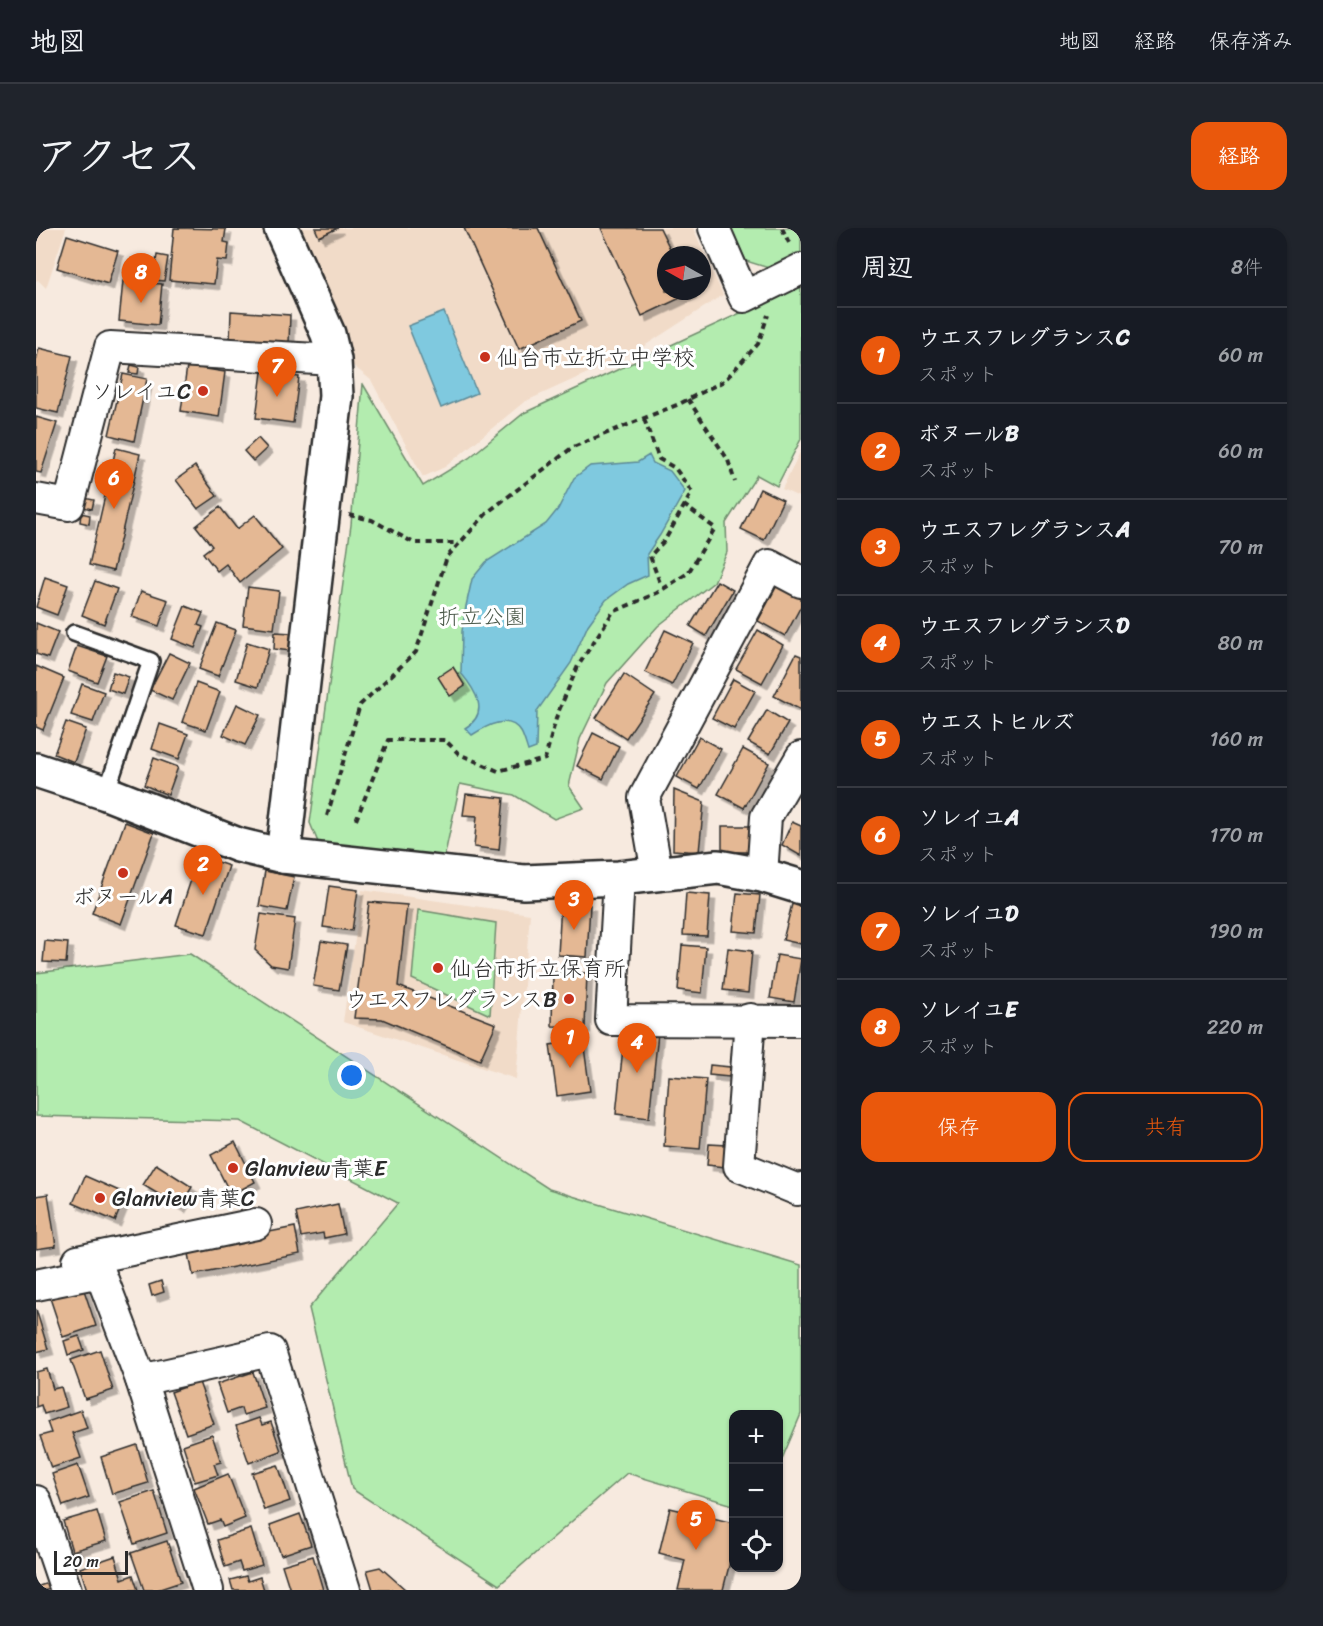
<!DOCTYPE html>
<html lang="ja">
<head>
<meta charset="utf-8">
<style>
	body { margin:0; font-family:Sriracha,"Klee One",sans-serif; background:#20242c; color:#f1f3f6 }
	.controls { position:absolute; right:18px; bottom:18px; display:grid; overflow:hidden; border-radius:12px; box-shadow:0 2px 4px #0004 }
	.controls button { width:54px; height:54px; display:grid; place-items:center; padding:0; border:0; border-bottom:2px solid #363941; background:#171b24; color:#f1f3f6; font:30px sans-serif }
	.compass { position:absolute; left:621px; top:18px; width:54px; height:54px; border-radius:50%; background:#171b24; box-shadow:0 2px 4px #0004; rotate:278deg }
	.scale { position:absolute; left:18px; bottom:15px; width:74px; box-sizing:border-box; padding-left:6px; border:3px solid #2b2b2b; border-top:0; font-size:16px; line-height:21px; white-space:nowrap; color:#2b2b2b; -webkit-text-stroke:4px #fff; paint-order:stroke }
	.you { position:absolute; left:316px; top:848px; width:21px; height:21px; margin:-15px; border:4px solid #fff; border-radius:50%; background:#1a73e8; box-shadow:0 0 0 9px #1a73e833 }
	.badge { display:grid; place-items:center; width:39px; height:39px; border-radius:50%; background:#ea580c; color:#fff; font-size:20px; font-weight:700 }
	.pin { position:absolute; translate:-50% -50px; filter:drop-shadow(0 2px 3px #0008) }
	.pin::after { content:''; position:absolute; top:32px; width:21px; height:18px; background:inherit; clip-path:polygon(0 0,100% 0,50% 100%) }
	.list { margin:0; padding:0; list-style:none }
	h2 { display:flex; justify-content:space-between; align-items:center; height:78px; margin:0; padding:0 24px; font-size:26px }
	h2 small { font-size:20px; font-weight:400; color:#9ea1a6 }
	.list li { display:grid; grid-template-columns:39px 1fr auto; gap:18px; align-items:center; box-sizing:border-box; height:96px; padding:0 24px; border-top:2px solid #363941 }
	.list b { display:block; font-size:22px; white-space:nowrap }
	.list p { margin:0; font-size:20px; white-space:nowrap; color:#9ea1a6 }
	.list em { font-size:20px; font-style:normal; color:#9ea1a6 }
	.actions { display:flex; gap:12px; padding:18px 24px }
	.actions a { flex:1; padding:14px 0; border:2px solid #ea580c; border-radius:18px; text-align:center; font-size:21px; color:#ea580c }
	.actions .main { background:#ea580c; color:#fff }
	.icon { flex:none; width:33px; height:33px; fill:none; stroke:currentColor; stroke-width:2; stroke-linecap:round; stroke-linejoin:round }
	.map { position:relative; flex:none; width:765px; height:1362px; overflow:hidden; border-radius:18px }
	header { display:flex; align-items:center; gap:36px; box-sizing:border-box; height:84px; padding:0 30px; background:#171b24; border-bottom:2px solid #363941 }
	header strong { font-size:28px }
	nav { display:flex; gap:33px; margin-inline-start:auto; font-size:21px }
	.intro { display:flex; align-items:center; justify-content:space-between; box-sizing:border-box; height:144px; padding:0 36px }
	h1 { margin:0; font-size:42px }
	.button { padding:15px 27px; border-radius:18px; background:#ea580c; color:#fff; font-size:21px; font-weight:700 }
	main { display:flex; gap:36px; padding:0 36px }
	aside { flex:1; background:#171b24; border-radius:18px; box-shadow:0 2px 4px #0004 }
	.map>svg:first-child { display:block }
	.built { fill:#f1dbc8; fill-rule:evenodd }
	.green { fill:#b3ecaf; stroke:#6f8c6d; stroke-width:1.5 }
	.water { fill:#7fc9df; stroke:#5d8a97; stroke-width:1.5 }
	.building { fill:#e4b894; stroke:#2b2b2b; stroke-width:1.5; filter:url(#shadow) }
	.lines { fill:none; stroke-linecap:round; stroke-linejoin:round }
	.lane-casing { stroke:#2b2b2b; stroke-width:20 }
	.street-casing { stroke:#2b2b2b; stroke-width:34 }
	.secondary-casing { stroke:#2b2b2b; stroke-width:38 }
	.path { stroke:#2b2b2b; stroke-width:4; stroke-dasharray:6 4.5; stroke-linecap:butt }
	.lane { stroke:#fff; stroke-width:15 }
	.street { stroke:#fff; stroke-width:30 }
	.secondary { stroke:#fff; stroke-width:33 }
	.poi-dot { fill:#c8321e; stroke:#fff; stroke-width:2 }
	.labels { text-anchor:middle; stroke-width:6; stroke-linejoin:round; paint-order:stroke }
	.poi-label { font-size:22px; fill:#2b2b2b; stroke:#fff; text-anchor:start }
	.park-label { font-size:22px; fill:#4d5b4c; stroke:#fff }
</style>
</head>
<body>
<header>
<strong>地図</strong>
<nav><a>地図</a><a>経路</a><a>保存済み</a></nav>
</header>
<div class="intro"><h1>アクセス</h1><a class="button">経路</a></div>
<main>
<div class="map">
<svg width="765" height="1362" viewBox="0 0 765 1362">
	<defs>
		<filter id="shadow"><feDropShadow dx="5.5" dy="5.5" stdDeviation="0" flood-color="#0004"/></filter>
	</defs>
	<rect width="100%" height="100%" fill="#f7eadf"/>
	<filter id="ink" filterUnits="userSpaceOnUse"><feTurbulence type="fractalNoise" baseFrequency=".0167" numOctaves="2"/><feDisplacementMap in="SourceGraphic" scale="12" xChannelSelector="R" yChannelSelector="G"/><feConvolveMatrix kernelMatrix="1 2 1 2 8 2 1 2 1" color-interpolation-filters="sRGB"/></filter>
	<g filter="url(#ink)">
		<!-- built -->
		<g class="built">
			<polygon points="0,0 30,0 10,60 2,52 0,53"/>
			<path d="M262,0H657L687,67L602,122L488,174L409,239L387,249L335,152L315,136ZM630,27H666V63H630Z"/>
			<polygon points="765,222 765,270 746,261"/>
			<polygon points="326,662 494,686 480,851 307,794"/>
		</g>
		<!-- green -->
		<g class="green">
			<polygon points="695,0 765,0 765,27 736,41 710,33"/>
			<polygon points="765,57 765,211 741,258 721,247 690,295 691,324 678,354 622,398 571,455 544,511 533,558 548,580 518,591 478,567 424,556 408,631 284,619 274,595 315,297 327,156 387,258 433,230 488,185"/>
			<polygon points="382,682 460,695 454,787 376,751"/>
			<polygon points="154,726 513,961 765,1037 765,1186 743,1238 742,1186 698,1186 697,1277 591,1245 463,1357 316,1261 273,1080 362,975 204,893 0,888 0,745"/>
		</g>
		<!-- water -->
		<g class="water">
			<polygon points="408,84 441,165 405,180 372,98"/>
			<path d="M613,227L617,235L634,243L649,263L624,307L611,326L612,347L592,356L570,372L552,397L535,435L501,483L500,520L492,523C490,517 488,509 485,504C473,485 450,498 436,507L429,500C455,485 439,462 425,445L426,403L430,378L436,351L450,334L510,296L522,281L538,250L554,238L602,234Z"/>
		</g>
		<!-- building -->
		<g class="building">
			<polygon points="138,0 190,1 188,14 193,15 191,33 181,32 178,56 133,52"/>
			<polygon points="279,0 302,0 283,9"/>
			<polygon points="428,0 502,0 545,93 483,121"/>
			<polygon points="565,0 624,0 637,27 630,27 630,63 653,63 655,65 606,88"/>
			<polygon points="31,7 82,23 72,56 21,40"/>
			<polygon points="121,27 132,29 128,53 117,52"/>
			<polygon points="87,53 126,56 122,97 83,93"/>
			<polygon points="195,83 254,87 253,116 194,113"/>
			<polygon points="3,120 36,128 22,185 0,180 0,133"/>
			<polygon points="95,137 103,139 102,146 93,145"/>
			<polygon points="151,138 189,144 183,189 145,183"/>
			<polygon points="226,144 263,149 257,195 220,190"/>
			<polygon points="87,146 111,151 98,213 73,207"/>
			<polygon points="0,189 21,195 5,245 0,244"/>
			<polygon points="222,210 231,220 217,233 208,223"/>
			<polygon points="80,220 104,226 77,343 53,337"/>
			<polygon points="159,238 181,268 162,281 140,252"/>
			<polygon points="724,261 747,272 728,312 705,301"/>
			<polygon points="48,270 58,272 56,281 47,279"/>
			<polygon points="184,279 201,301 219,287 246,321 204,355 190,336 181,343 167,325 176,318 160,298"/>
			<polygon points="45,285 54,287 53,296 44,294"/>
			<polygon points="9,349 32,357 21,387 0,379"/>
			<polygon points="744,352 765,364 765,378 749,408 722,393"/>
			<polygon points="59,353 81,361 68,396 46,387"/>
			<polygon points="681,353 697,362 670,408 654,398"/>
			<polygon points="212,359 243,363 238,401 207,397"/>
			<polygon points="105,363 132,372 123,398 96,389"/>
			<polygon points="149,378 167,385 162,397 167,399 159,420 136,411"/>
			<polygon points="0,395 22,404 12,430 0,426"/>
			<polygon points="181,395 200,402 182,448 163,441"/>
			<polygon points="629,402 657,415 636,457 609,444"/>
			<polygon points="722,402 747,417 726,455 700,441"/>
			<polygon points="239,404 256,405 255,423 238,421"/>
			<polygon points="211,414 233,421 222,459 200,452"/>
			<polygon points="41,418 71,428 61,454 32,443"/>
			<polygon points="133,425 154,435 136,472 114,462"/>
			<polygon points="760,426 765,428 765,482 738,468"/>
			<polygon points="0,438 28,450 7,502 0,499"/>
			<polygon points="417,439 429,458 414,468 402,449"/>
			<polygon points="77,444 93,449 87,466 72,461"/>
			<polygon points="588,446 619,467 590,510 560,490"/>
			<polygon points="697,451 719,463 698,501 676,490"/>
			<polygon points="160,455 184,464 170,502 146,494"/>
			<polygon points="46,456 68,464 57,494 35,487"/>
			<polygon points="201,476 224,487 209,517 187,507"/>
			<polygon points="731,482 752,495 734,526 712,514"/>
			<polygon points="30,494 50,501 38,534 18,526"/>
			<polygon points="124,496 152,506 143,531 116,521"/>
			<polygon points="557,505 583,518 567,551 541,538"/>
			<polygon points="663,509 685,521 663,561 641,549"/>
			<polygon points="707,521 733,535 708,580 682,566"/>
			<polygon points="118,530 142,539 132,567 108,557"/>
			<polygon points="638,562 668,574 663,624 637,622"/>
			<polygon points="430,566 468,570 463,622 438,619 441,588 427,587"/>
			<polygon points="89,594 118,605 85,696 56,685"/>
			<polygon points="756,594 765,598 765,628 746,617"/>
			<rect x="686" y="598" width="34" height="26"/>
			<polygon points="163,628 193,638 170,706 140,697"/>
			<polygon points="229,643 258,649 251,683 223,678"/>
			<polygon points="293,658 322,662 316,703 287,699"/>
			<polygon points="650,665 674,667 671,708 647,707"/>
			<polygon points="701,665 724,667 720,705 697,703"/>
			<polygon points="333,674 371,677 362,758 460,796 444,832 346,791 318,790"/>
			<polygon points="525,675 554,677 551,729 522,727"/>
			<polygon points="756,676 765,679 765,716 747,712"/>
			<polygon points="225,686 259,691 252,740 235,737 219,722"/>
			<polygon points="9,713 32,715 30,735 7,734"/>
			<polygon points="285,713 311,717 303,762 277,758"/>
			<polygon points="646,717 670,719 666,765 642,762"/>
			<polygon points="692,720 716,723 712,765 687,762"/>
			<polygon points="741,727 765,731 758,774 734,770"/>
			<polygon points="517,744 551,745 549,799 516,798"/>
			<polygon points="589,801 622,805 613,890 580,886"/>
			<polygon points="547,812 554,863 521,868 514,817"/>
			<polygon points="674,837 694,839 693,849 673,847"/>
			<polygon points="633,848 670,851 664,921 628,918"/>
			<polygon points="199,914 219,954 195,967 175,927"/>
			<polygon points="673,916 691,917 689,939 671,937"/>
			<polygon points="120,936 156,959 144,979 107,957"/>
			<polygon points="49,948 90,966 79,993 37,975"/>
			<polygon points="12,966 20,1018 0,1021 0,968"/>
			<polygon points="302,976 308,1006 288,1010 287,1005 265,1009 260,985"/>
			<polygon points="259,999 264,1026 157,1047 152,1020"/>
			<polygon points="125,1053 128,1064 116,1068 113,1057"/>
			<polygon points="47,1059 60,1098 27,1109 14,1070"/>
			<polygon points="0,1081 12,1121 0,1124"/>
			<polygon points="43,1108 48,1122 32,1127 28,1113"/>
			<polygon points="64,1122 77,1162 49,1171 35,1132"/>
			<polygon points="11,1141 17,1161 25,1159 31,1179 8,1186 5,1177 0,1179 0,1144"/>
			<polygon points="217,1144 229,1180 207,1187 205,1180 191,1185 181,1156"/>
			<polygon points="163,1154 178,1196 150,1206 135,1164"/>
			<polygon points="45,1182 51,1200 36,1205 45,1230 15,1240 4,1208 15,1205 11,1194"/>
			<polygon points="223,1190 226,1197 235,1194 245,1223 213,1235 200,1198"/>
			<polygon points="176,1207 185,1234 178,1236 182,1247 159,1254 147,1217"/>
			<polygon points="101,1217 112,1255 76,1266 65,1229"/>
			<polygon points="42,1237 53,1269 27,1278 16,1246"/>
			<polygon points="242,1237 254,1273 228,1282 216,1245"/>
			<polygon points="192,1246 209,1290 187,1299 184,1292 172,1296 158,1260"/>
			<polygon points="118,1263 131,1305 98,1316 84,1274"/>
			<polygon points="634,1280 698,1295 698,1318 687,1362 642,1362 649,1332 623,1325"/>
			<polygon points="61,1283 70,1313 36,1323 27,1293"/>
			<polygon points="264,1286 275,1317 245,1327 234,1297"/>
			<polygon points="215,1301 226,1337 206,1343 203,1334 189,1339 181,1312"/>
			<polygon points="131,1313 145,1354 121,1362 108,1362 95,1325"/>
			<polygon points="79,1328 86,1351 97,1347 102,1362 51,1362 44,1340"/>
			<polygon points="277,1328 287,1362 254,1362 246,1337"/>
			<polygon points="344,1339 370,1362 337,1362 331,1342"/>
			<polygon points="210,1348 212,1353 224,1349 228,1362 197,1362 194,1352"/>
			<polygon points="12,1355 14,1362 0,1362 0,1359"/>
		</g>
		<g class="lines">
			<defs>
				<polyline id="lane" points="38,405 115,433 70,565"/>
				<g id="street">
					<polyline points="678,0 708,69 765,41"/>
					<polyline points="0,271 33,277 74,119 298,132"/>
					<polyline points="621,645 608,570 733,337 765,354"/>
					<polyline points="726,647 730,589 765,529"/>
					<polyline points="583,650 575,792 765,793"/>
					<polyline points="714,791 703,938 762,962 765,960"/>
					<polyline points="43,1040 42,1033 220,996"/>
					<polyline points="0,1057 64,1044 105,1152 172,1362"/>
					<polyline points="105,1152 234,1123 309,1362"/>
					<polyline points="0,1273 30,1362"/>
				</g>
				<g id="secondary">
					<polyline points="245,0 292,106 298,132 300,168 247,628"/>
					<polyline points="0,542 70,565 202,617 247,628 488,654 583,650 682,639 726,647 765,659"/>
				</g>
			</defs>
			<!-- lane casing -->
			<use href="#lane" class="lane-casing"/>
			<!-- street casing -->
			<use href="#street" class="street-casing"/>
			<!-- secondary casing -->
			<use href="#secondary" class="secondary-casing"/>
			<!-- path -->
			<g class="path">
				<polyline points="746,0 754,17"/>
				<polyline points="652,171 692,232 699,254"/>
				<polyline points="608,191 623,231 639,240 656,264 629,312 614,328 624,355"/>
				<polyline points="313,287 336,292 378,315 422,315"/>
				<polyline points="291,588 324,477 380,424 411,329 452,284 537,219 643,176 688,153 722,116 732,87"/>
				<polyline points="320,592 352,512 409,512 423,526 462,543 509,531 521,487 542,438 577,384 621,365 652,345 679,300 648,277"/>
			</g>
			<!-- lane -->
			<use href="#lane" class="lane"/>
			<!-- street -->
			<use href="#street" class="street"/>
			<!-- secondary -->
			<use href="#secondary" class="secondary"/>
		</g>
	</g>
	<!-- markers -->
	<g class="poi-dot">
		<circle cx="449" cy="129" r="6"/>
		<circle cx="167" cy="163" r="6"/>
		<circle cx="87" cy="645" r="6"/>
		<circle cx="402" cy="740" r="6"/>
		<circle cx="533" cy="771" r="6"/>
		<circle cx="197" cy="940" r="6"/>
		<circle cx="64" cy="970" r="6"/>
	</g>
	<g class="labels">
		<!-- poi labels -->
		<g class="poi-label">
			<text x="461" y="137">仙台市立折立中学校</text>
			<text x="155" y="171" text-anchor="end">ソレイユC</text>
			<text x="87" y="676" text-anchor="middle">ボヌールA</text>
			<text x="414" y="748">仙台市折立保育所</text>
			<text x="521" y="779" text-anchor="end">ウエスフレグランスB</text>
			<text x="209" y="948">Glanview青葉E</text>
			<text x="76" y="978">Glanview青葉C</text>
		</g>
		<!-- park labels -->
		<g class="park-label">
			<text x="446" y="396">折立公園</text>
		</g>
	</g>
</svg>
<div class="controls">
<button>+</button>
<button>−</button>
<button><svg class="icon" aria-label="locate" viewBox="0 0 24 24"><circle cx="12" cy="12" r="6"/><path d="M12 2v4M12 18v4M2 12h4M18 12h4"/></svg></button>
</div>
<svg class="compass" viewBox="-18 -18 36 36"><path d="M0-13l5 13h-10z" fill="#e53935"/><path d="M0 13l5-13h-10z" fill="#9ea1a6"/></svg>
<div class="scale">20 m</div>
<div class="you"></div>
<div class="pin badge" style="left:534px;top:840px">1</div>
<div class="pin badge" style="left:167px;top:667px">2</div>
<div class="pin badge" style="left:538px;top:702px">3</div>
<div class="pin badge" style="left:601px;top:845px">4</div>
<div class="pin badge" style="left:660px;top:1322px">5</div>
<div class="pin badge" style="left:78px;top:281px">6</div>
<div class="pin badge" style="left:241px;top:169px">7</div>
<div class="pin badge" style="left:105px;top:75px">8</div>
</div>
<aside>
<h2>周辺<small>8件</small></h2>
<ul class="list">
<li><span class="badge">1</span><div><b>ウエスフレグランスC</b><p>スポット</p></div><em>60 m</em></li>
<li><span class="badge">2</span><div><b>ボヌールB</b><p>スポット</p></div><em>60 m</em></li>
<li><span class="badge">3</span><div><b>ウエスフレグランスA</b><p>スポット</p></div><em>70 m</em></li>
<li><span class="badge">4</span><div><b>ウエスフレグランスD</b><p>スポット</p></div><em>80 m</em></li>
<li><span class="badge">5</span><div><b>ウエストヒルズ</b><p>スポット</p></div><em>160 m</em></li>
<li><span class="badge">6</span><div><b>ソレイユA</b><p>スポット</p></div><em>170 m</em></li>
<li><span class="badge">7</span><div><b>ソレイユD</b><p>スポット</p></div><em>190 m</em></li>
<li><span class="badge">8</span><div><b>ソレイユE</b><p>スポット</p></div><em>220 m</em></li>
</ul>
<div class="actions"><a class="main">保存</a><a>共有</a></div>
</aside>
</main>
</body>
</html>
